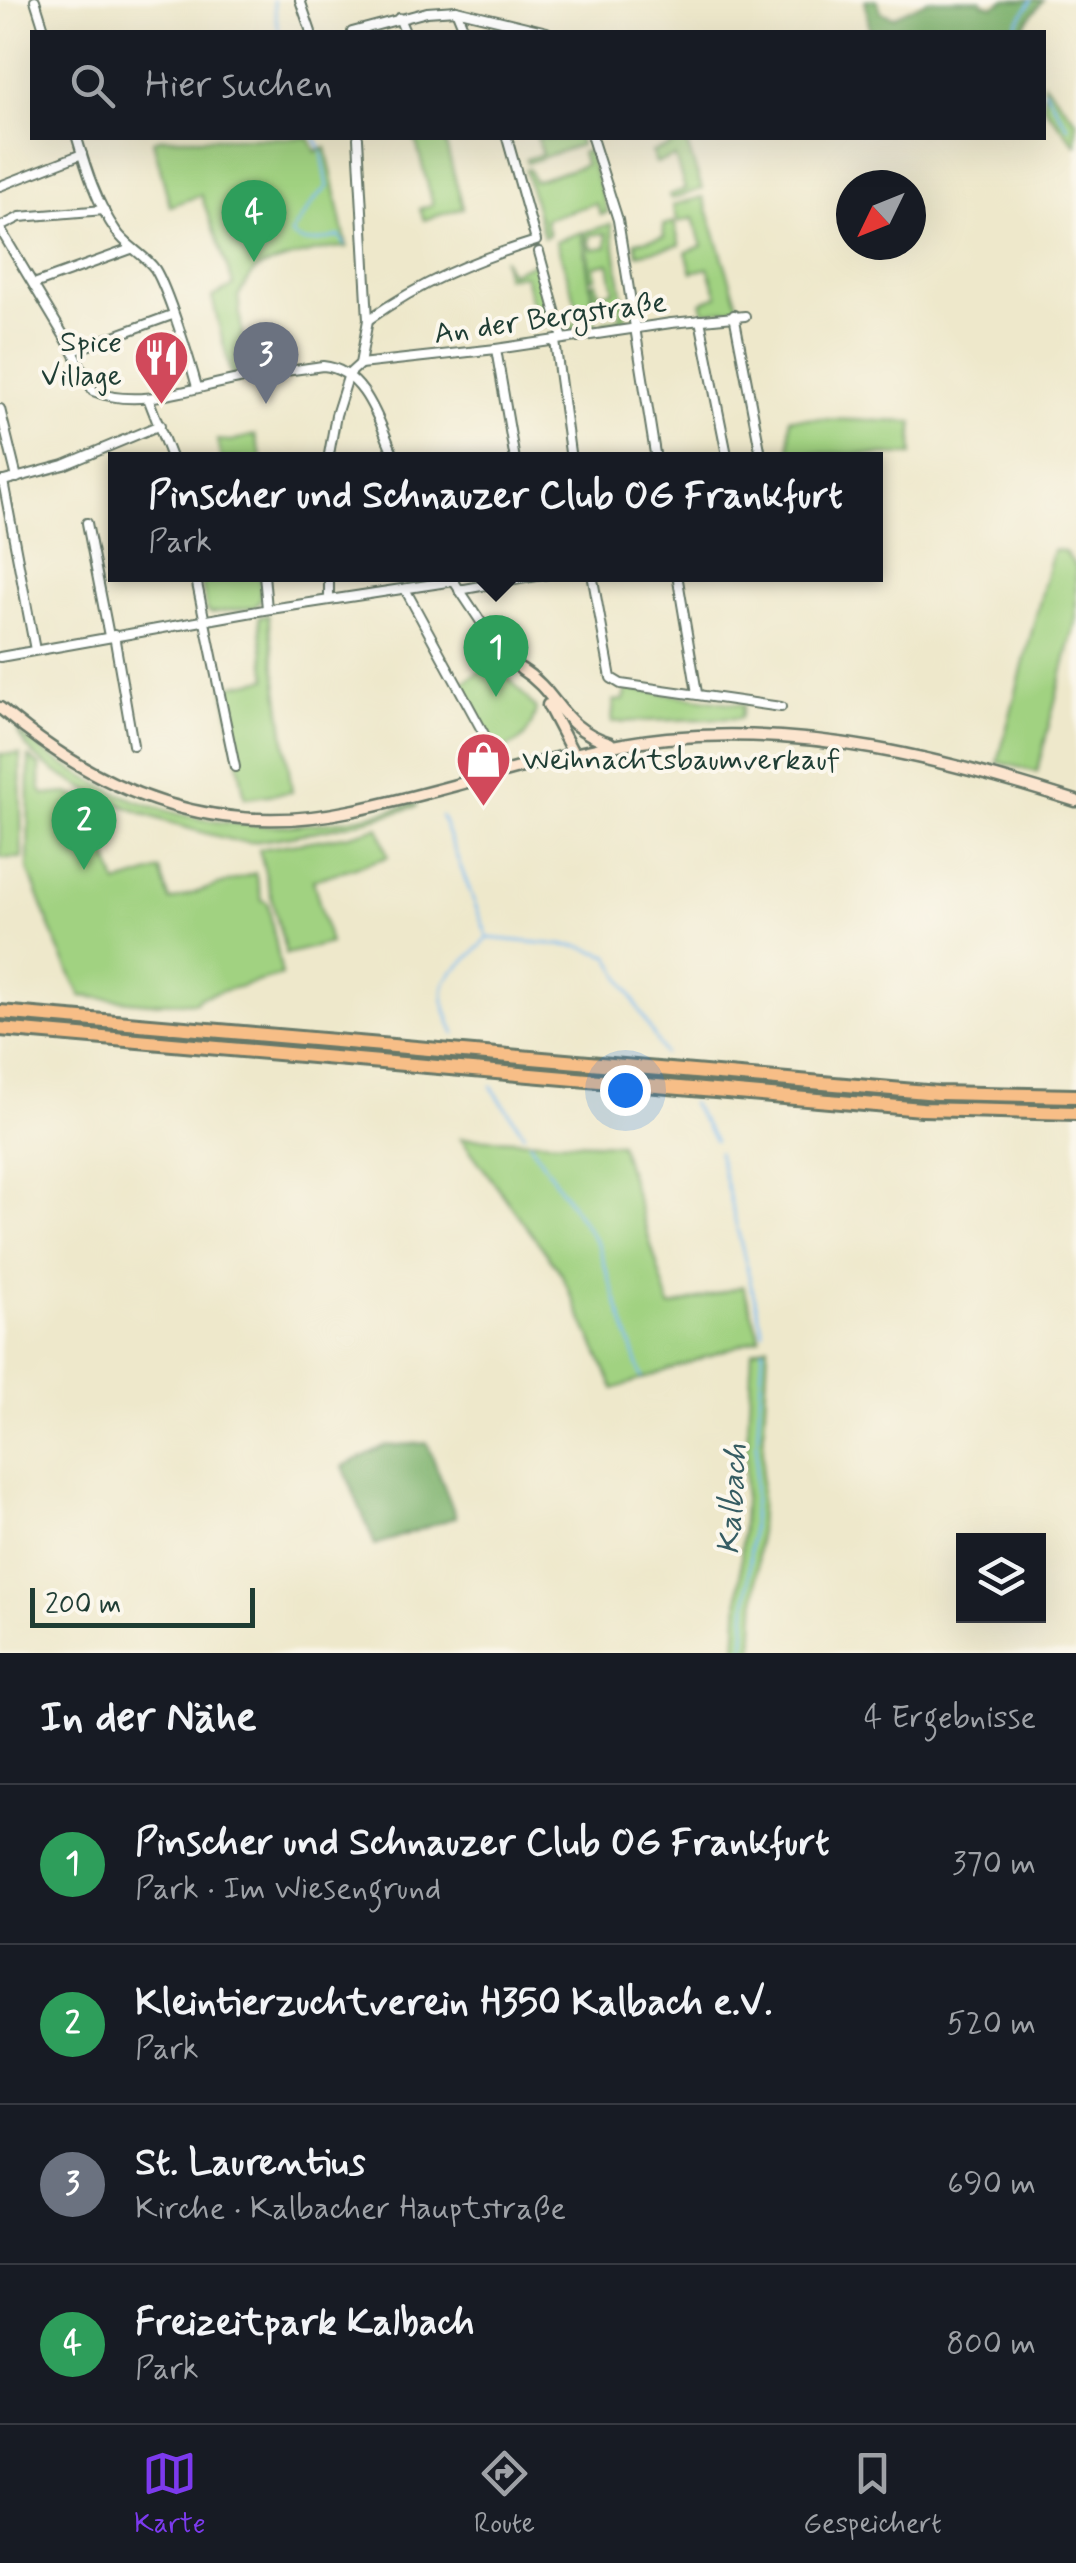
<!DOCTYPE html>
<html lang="de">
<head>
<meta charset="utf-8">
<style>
	body { margin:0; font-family:Mynerve,sans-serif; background:#20242c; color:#f1f3f6 }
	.controls { position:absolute; right:30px; bottom:30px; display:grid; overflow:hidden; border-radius:0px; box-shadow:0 10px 40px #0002 }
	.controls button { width:90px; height:90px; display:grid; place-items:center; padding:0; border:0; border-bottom:2px solid #363941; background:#171b24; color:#f1f3f6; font:50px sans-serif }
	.compass { position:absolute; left:836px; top:170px; width:90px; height:90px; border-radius:50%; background:#171b24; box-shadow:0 10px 40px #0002; rotate:227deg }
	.scale { position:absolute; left:30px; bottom:25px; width:225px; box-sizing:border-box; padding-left:10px; border:5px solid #1f3d34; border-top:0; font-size:28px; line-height:35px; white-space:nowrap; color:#1f3d34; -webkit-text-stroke:8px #fbf7ec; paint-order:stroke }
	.you { position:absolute; left:625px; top:1090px; width:35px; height:35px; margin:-25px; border:8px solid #fff; border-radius:50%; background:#1a73e8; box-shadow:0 0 0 15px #1a73e833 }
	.badge { display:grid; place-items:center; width:65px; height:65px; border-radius:50%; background:#7c3aed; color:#fff; font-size:32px; font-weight:700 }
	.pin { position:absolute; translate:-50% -82px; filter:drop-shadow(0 2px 5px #0008) }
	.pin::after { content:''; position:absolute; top:52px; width:35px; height:30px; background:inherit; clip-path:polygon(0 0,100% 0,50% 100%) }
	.popup { position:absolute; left:108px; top:452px; width:775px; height:130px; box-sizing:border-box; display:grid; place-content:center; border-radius:0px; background:#171b24; filter:drop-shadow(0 2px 8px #0005); font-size:32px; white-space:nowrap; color:#9ea1a6 }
	.popup b { font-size:38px; color:#f1f3f6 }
	.popup::after { content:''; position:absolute; left:50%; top:100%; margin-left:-20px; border:20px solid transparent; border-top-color:#171b24 }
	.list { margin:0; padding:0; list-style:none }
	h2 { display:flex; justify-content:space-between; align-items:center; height:130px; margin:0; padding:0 40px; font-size:42px }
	h2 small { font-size:32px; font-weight:400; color:#9ea1a6 }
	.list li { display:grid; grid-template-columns:65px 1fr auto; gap:30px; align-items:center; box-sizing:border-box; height:160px; padding:0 40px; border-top:2px solid #363941 }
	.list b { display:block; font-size:38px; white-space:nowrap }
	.list p { margin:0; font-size:32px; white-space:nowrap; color:#9ea1a6 }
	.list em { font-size:32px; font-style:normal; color:#9ea1a6 }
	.icon { flex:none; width:55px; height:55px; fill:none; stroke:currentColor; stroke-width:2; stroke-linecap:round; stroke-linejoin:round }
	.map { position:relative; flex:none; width:1076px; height:1653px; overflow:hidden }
	.search { position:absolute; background:#171b24; box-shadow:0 10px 40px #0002; left:30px; right:30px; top:30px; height:110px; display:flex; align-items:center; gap:25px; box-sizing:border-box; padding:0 35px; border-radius:0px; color:#9ea1a6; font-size:38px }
	.sheet { height:770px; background:#171b24 }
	nav { display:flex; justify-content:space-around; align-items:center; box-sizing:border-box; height:140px; border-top:2px solid #363941; background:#171b24; font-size:28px; color:#9ea1a6 }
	nav a { display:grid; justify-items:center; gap:5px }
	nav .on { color:#7c3aed }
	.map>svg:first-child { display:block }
	.green { fill:#a1d281; stroke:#60885a; stroke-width:2.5 }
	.forest { fill:#80b46f; stroke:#507852; stroke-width:2.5 }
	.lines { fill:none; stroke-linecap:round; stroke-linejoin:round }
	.stream { stroke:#7dbcf1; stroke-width:2.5 }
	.street-casing { stroke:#677969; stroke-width:12 }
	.secondary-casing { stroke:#677969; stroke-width:15 }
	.highway-casing { stroke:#677969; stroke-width:18 }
	.street { stroke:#fff; stroke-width:8 }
	.secondary { stroke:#fce5cf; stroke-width:10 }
	.highway { stroke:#f7be87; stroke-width:12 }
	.labels { text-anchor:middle; stroke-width:8; stroke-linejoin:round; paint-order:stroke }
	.street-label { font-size:30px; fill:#1f3d34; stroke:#fbf7ec }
	.poi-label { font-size:30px; fill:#1f3d34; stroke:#fbf7ec; text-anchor:end }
	.water-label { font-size:32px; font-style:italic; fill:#365d63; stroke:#fbf7ec }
</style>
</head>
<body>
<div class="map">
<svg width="1076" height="1653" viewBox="0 0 1076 1653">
	<rect width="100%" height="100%" fill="#fbf7ec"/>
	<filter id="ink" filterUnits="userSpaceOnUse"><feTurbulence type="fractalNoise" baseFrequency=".01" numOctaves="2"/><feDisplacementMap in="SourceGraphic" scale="20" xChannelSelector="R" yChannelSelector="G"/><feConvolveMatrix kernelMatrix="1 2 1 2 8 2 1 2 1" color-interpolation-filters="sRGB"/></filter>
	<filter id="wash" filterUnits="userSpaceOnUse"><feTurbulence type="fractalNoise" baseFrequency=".0048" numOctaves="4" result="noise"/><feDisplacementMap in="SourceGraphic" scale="40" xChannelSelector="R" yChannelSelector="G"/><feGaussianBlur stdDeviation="2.25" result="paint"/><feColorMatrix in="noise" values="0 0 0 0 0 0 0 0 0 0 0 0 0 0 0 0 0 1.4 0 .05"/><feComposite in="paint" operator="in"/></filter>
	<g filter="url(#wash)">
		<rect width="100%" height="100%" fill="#eee8cb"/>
		<!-- green -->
		<g class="green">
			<polygon points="1044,83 1076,120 1076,145 1044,106"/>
			<path d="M163,138H309L316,152L326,148L347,247C326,247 274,261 255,270L238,296L246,372L231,375L212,297L234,286L201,195L170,206L153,141Z"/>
			<polygon points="415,138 444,138 463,208 424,220 420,209 433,204"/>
			<polygon points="537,138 578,138 580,145 527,163 526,159 542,154"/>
			<polygon points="669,138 685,138 702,189 671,199 669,195 685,189 675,157 656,163 652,152 671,146"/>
			<polygon points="587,150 608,212 601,215 596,203 545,219 549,235 544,237 525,170 529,169 534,181 579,167 585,165 581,153"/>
			<polygon points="703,197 739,307 739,308 704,312 701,302 718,296 708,268 692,272 686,252 702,246 693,218 678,222 673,205"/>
			<polygon points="674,222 680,245 637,254 635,242 664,237 663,225"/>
			<polygon points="611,224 627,323 602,327 603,322 621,318 618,303 601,306 597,312 592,283 596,282 599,294 614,291 609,263 594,266 596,278 591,279 587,245 591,245 592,249 607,247 606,233 590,235 590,242 586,242 585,232"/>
			<polygon points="582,232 596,326 571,330 569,325 582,321 556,241"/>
			<polygon points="503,258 510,273 538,261 555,323 537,327 525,275 506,277"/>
			<polygon points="790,418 913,422 912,455 790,453"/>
			<polygon points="255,435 262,459 221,459 217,440 231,441"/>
			<polygon points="1053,550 1064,551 1076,567 1076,619 1037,772 998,762"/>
			<polygon points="200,575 260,575 261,599 255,607 211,613 207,610"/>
			<polygon points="268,615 292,792 245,798 224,687 267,679 259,617"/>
			<path d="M495,662L536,709C531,733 521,746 497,750L461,684Z"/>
			<polygon points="627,688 744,705 741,718 612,722 614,701 624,700"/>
			<path d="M18,732C136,827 272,848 415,803L417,806C363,823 309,834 253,842C239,844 222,837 208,834C159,821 37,781 18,732Z"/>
			<polygon points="0,754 20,754 22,858 0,858"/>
			<polygon points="29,757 40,766 40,789 45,795 68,793 90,804 117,884 160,870 170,901 255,873 262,900 268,903 282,975 200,997 196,1002 149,1003 81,996 58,947 28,869"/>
			<polygon points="379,827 388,857 313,880 330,943 286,954 259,849 350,835"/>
			<polygon points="461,1138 620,1144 670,1307 743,1286 760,1338 614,1389 561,1273"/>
			<polygon points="768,1345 753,1653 736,1653 752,1351"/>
		</g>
		<!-- forest -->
		<g class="forest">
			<polygon points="865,0 877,0 881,12 893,17 928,0 982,0 982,3 993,6 1005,0 1043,0 1020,31 870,32"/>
			<polygon points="427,1443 456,1517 375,1545 343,1466 385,1446"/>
		</g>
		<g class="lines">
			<!-- stream -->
			<g class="stream">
				<polyline points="273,0 279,32"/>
				<polyline points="1018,32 1016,25 1032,0"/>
				<polyline points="1044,89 1068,127"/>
				<polyline points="315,138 320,148"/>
				<path d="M322,152L328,187L317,197L291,234C304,249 323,239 340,236L345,245"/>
				<polyline points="441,816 488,938 582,947 609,956 664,1054"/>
				<path d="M455,1034C427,971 452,980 488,938"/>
				<polyline points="491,1086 524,1134"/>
				<polyline points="691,1103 715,1141"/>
				<polyline points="529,1142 598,1245 642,1378"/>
				<polyline points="718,1152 763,1332"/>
				<polyline points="744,1653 763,1349"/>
			</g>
		</g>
	</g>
	<g filter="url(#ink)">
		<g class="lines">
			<defs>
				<g id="street">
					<polyline points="35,0 45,32"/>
					<polyline points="300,0 311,32"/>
					<polyline points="456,10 465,32"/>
					<polyline points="399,18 405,32"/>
					<polyline points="352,32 427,12 456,10 547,32"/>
					<path d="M77,138C86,169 97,204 116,231C127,247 144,254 155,269C168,290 190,361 197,387"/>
					<polyline points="592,138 618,220 656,460"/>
					<polyline points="0,186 82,154"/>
					<polyline points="0,227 20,217 104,210"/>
					<path d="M0,229L73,351L93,391C139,410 193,387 239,379C267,373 295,370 323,366C367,370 380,426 396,460"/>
					<polyline points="539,252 563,339"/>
					<polyline points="34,284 131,249"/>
					<polyline points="734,315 761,455"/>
					<path d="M368,320C421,282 474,260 536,241L507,138"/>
					<polyline points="700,320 728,460"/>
					<polyline points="555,341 571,460"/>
					<polyline points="496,349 515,460"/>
					<polyline points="73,351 172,315"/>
					<polyline points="360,364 496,349 671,323 745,316"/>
					<polyline points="148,398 172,460"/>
					<polyline points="0,409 17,478"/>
					<polyline points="328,460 336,415 349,374 360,364 368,320 358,138"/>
					<polyline points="3,481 35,650"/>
					<polyline points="0,482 64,465 160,425"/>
					<polyline points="87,523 109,636"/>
					<polyline points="195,574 235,767"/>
					<polyline points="264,574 267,609"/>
					<polyline points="449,574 483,625 521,669"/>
					<polyline points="592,574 611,678 621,684 781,707"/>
					<polyline points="677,574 697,693"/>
					<polyline points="405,589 484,734"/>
					<polyline points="459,590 548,574"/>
					<polyline points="329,599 329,574"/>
					<polyline points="114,635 133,745"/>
					<polyline points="0,657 264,610 454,581"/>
				</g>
				<g id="secondary">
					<path d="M521,669C560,693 557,726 610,743"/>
					<polyline points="548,705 573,753"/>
					<path d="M0,708C101,795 216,839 350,811C457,790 558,749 667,738C809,725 942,758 1076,801"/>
				</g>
				<g id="highway">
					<polyline points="0,1012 938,1093 1076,1096"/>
					<polyline points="0,1029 922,1109 1076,1113"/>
				</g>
			</defs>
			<!-- street casing -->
			<use href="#street" class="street-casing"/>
			<!-- secondary casing -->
			<use href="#secondary" class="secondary-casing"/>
			<!-- highway casing -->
			<use href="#highway" class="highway-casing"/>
			<!-- street -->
			<use href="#street" class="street"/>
			<!-- secondary -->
			<use href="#secondary" class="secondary"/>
			<!-- highway -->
			<use href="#highway" class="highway"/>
		</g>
	</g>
	<!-- icons -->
	<defs>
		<symbol id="restaurant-pin" viewBox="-11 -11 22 30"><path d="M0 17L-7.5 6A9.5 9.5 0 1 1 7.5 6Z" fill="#d1495b" stroke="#fbf7ec"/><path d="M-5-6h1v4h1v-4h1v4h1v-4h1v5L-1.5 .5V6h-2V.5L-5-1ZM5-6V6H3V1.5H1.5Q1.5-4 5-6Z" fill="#fff"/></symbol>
		<symbol id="shop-pin" viewBox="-11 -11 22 30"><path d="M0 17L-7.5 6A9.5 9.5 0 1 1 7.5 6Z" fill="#d1495b" stroke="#fbf7ec"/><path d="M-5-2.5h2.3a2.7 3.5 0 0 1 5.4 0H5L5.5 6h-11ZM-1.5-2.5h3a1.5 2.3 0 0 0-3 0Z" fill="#fff"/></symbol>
	</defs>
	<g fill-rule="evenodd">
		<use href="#restaurant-pin" x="130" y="326" width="63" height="86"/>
		<use href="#shop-pin" x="452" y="728" width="63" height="86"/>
	</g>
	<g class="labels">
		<!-- street labels -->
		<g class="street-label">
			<text transform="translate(550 317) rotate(-8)" y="10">An der Bergstraße</text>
		</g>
		<!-- poi labels -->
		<g class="poi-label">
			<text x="122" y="351">Spice<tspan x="122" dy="34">Village</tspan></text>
			<text x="522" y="769" text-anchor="start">Weihnachtsbaumverkauf</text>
		</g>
		<!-- water labels -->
		<g class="water-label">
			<text transform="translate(731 1499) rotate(-86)" y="11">Kalbach</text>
		</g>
	</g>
</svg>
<div class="controls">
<button><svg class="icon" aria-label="layers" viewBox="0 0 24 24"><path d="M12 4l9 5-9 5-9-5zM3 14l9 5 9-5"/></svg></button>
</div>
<svg class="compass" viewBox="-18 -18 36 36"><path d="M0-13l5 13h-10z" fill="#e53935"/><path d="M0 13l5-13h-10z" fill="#9ea1a6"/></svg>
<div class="scale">200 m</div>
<div class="you"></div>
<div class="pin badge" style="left:496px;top:697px;background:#2e9e5b">1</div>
<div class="popup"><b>Pinscher und Schnauzer Club OG Frankfurt</b>Park</div>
<div class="pin badge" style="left:84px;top:870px;background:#2e9e5b">2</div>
<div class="pin badge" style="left:266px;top:404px;background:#6b7280">3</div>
<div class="pin badge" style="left:254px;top:262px;background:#2e9e5b">4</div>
<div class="search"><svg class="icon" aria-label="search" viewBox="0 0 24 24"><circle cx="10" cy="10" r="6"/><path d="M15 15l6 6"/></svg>Hier suchen</div>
</div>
<section class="sheet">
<h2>In der Nähe<small>4 Ergebnisse</small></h2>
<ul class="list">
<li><span class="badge" style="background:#2e9e5b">1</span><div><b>Pinscher und Schnauzer Club OG Frankfurt</b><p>Park · Im Wiesengrund</p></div><em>370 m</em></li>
<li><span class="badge" style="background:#2e9e5b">2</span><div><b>Kleintierzuchtverein H350 Kalbach e.V.</b><p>Park</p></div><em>520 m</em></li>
<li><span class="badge" style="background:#6b7280">3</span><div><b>St. Laurentius</b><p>Kirche · Kalbacher Hauptstraße</p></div><em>690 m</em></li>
<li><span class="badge" style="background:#2e9e5b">4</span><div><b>Freizeitpark Kalbach</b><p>Park</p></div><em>800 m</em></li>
</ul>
</section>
<nav>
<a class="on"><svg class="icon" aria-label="map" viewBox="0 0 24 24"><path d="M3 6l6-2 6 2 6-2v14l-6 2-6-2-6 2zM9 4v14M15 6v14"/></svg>Karte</a>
<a><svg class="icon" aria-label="directions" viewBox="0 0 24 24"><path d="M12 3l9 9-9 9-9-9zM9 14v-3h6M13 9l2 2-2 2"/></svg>Route</a>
<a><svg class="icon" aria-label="saved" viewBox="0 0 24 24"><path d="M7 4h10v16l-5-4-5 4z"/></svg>Gespeichert</a>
</nav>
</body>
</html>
